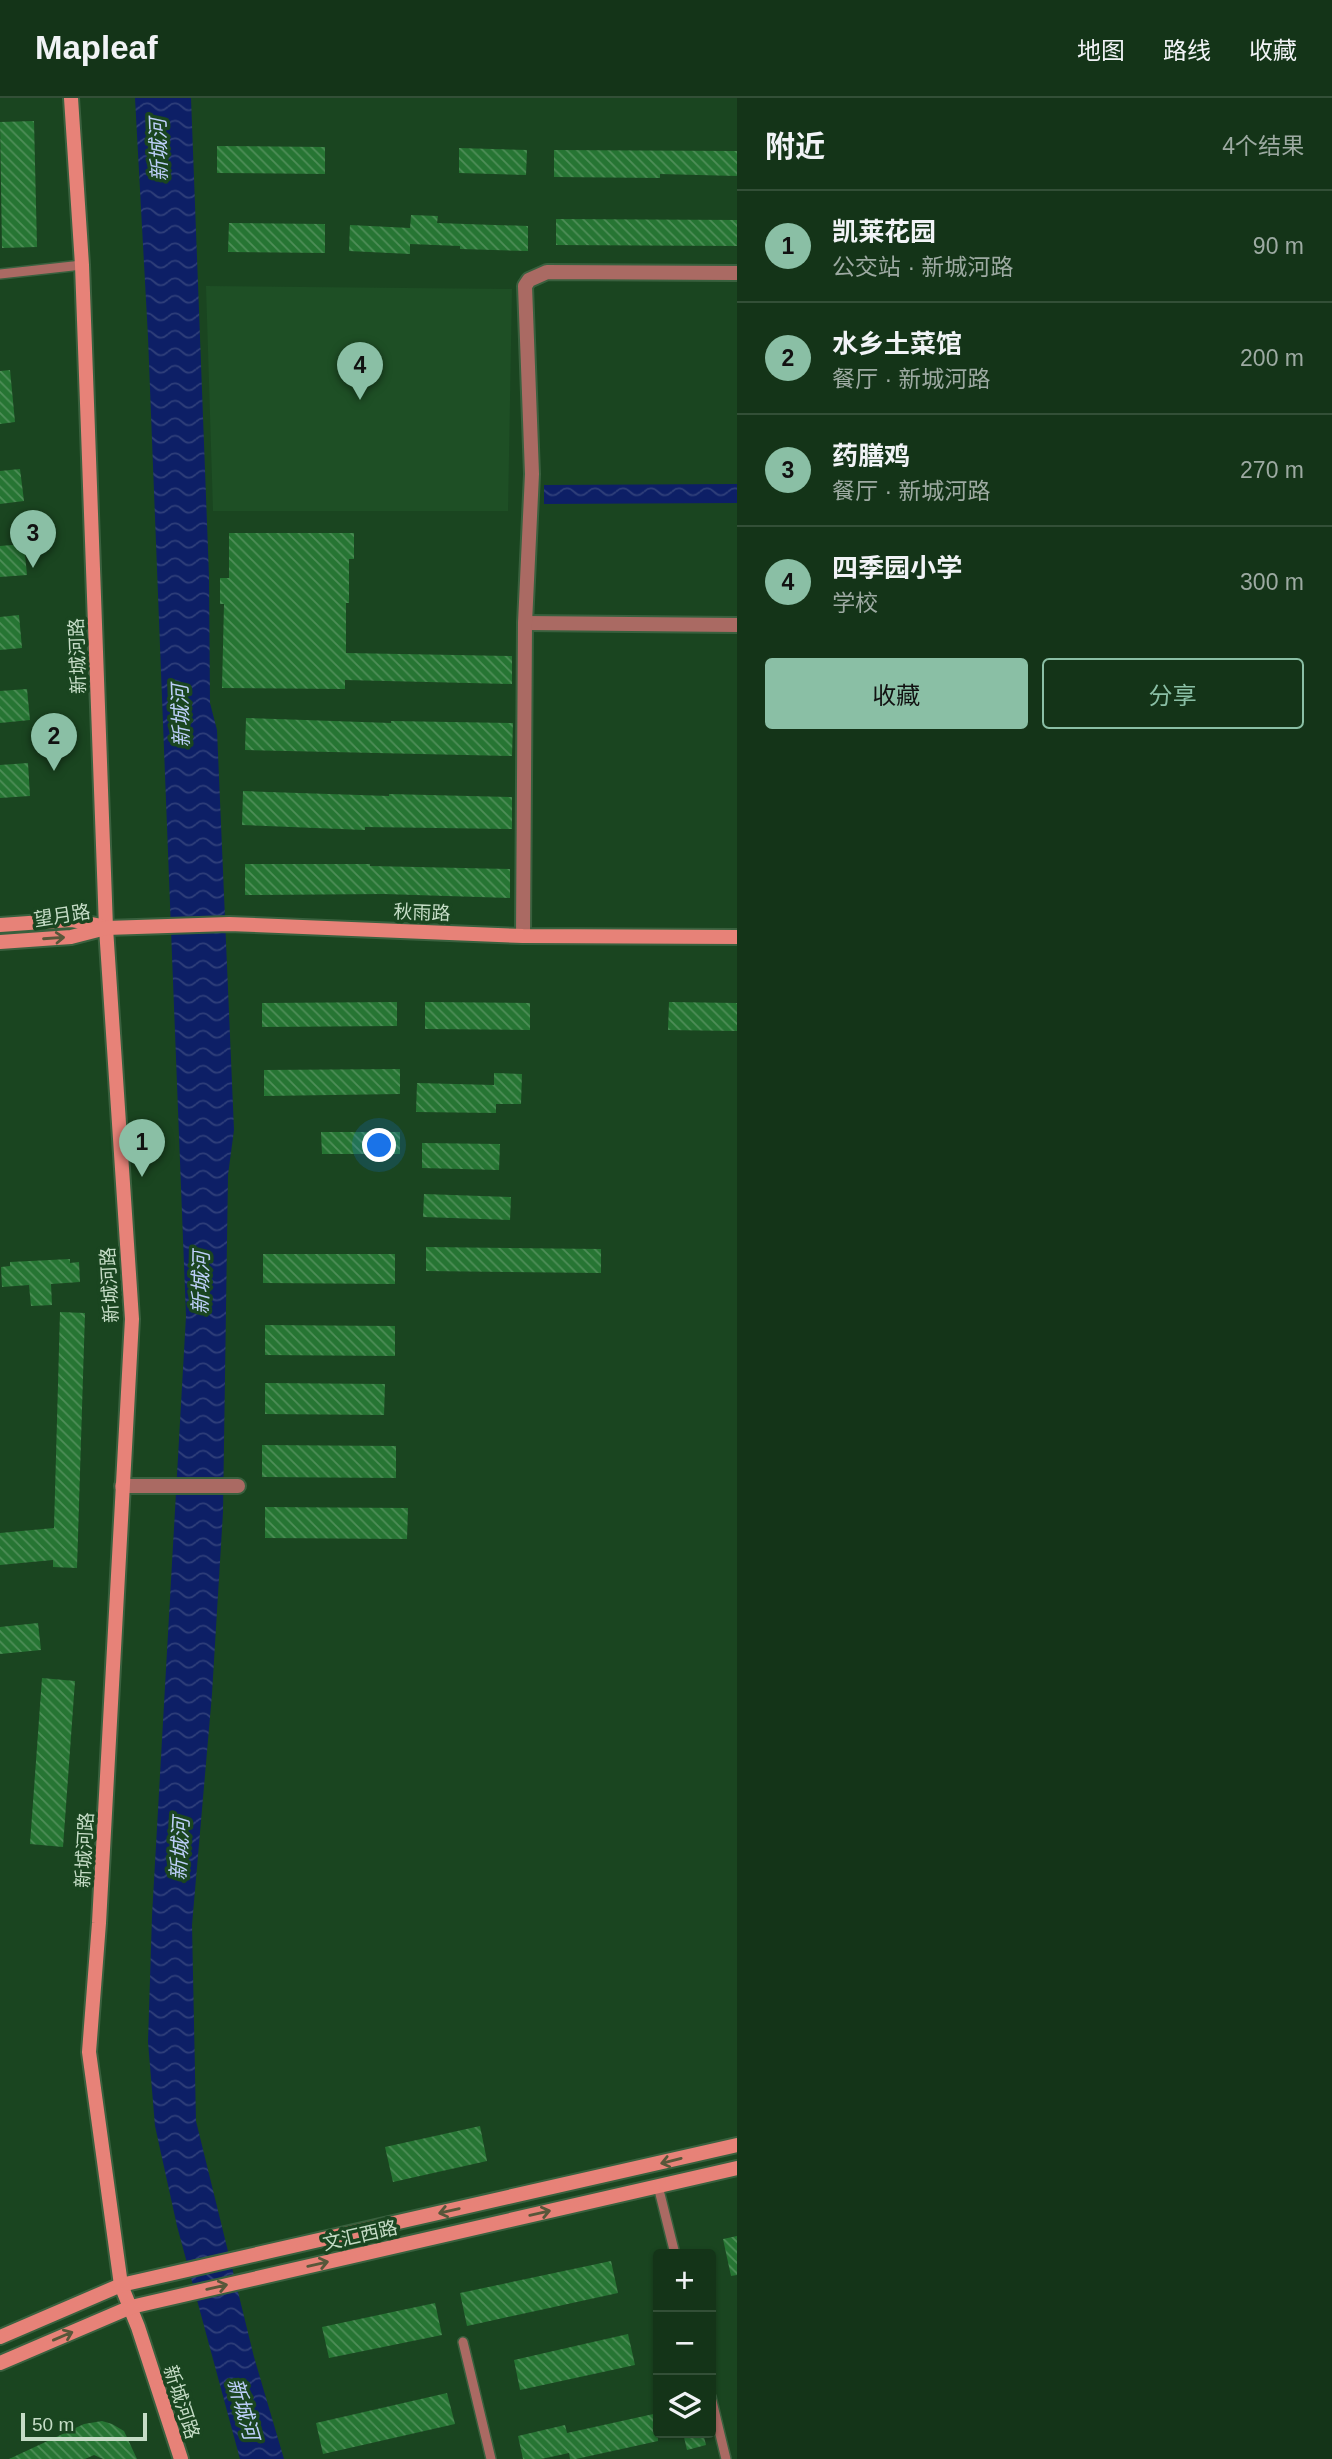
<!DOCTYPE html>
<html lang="zh">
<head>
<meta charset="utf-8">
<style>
	body { margin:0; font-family:Arial,"Noto Sans SC",sans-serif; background:#1d3c21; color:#f1f3f6 }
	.controls { position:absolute; right:21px; bottom:21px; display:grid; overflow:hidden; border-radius:7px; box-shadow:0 2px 5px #0004 }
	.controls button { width:63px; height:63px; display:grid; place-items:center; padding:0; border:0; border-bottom:2px solid #334f37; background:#143418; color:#f1f3f6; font:35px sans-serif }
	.scale { position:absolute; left:21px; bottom:18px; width:126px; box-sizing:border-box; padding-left:7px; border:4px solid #c5dcc6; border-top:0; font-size:19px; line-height:24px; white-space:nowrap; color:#c5dcc6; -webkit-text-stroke:5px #1a4520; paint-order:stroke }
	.you { position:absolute; left:380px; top:1048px; width:24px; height:24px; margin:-18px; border:5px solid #fff; border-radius:50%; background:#1a73e8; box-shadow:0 0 0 10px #1a73e833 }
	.badge { display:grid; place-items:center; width:46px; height:46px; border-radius:50%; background:#8abfa5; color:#111; font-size:23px; font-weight:700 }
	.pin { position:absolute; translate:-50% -58px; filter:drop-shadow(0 2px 4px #0008) }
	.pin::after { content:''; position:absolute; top:37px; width:24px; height:21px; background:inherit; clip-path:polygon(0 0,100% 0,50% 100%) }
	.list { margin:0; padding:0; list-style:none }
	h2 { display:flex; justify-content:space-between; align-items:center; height:91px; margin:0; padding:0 28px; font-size:30px }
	h2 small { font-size:23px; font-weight:400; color:#9daaa2 }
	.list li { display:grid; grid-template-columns:46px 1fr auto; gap:21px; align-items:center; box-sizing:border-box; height:112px; padding:0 28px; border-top:2px solid #334f37 }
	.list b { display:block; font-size:26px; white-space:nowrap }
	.list p { margin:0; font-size:23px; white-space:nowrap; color:#9daaa2 }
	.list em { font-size:23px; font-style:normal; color:#9daaa2 }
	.actions { display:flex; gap:14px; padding:21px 28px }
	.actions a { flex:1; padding:16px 0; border:2px solid #8abfa5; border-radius:7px; text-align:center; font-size:24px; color:#8abfa5 }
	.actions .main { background:#8abfa5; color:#111 }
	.icon { flex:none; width:38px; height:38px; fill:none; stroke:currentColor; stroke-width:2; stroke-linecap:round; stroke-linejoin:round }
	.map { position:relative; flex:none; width:737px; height:2361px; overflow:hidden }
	header { display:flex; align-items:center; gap:42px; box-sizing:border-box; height:98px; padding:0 35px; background:#143418; border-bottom:2px solid #334f37 }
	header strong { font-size:33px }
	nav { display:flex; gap:38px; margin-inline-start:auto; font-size:24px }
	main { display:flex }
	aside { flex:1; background:#143418 }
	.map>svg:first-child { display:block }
	.built { fill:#1e4f25 }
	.water { fill:url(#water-waves) }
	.building { fill:url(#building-back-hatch) }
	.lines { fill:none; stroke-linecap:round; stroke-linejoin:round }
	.lane-casing { stroke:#39603e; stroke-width:12 }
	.street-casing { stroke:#39603e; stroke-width:18 }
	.secondary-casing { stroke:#39603e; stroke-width:18 }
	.lane { stroke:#aa6a63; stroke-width:9 }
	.street { stroke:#aa6a63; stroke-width:14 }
	.secondary { stroke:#e78278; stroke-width:14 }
	.oneway { stroke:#58573a }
	.labels { text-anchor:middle; stroke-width:7; stroke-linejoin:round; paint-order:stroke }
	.street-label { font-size:19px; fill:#c5dcc6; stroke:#1a4520 }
	.water-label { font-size:21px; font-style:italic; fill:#bdcff9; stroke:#1a4520 }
</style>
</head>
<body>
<header>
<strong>Mapleaf</strong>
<nav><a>地图</a><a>路线</a><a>收藏</a></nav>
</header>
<main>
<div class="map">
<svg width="737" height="2361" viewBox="0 0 737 2361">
	<defs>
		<pattern id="water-waves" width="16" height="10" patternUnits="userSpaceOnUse" patternTransform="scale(1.75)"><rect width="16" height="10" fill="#0d1f66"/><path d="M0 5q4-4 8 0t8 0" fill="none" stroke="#2f3f7a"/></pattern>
		<pattern id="building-back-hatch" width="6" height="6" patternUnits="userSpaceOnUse" patternTransform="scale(1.75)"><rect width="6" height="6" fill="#267533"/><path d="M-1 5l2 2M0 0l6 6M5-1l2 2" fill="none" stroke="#4e8e58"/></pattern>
	</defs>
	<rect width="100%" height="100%" fill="#1a4520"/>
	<!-- built -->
	<polygon class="built" points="206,188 512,191 508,413 213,413"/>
	<!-- water -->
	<g class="water">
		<polygon points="135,0 191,0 209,478 210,605 217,632 234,1032 228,1077 223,1414 212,1596 192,1827 196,2023 254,2259 284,2361 240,2361 177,2128 155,2028 148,1944 152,1818 186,1218 148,239"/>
		<polygon points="737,386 737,405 544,406 544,387"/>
	</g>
	<!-- building -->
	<g class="building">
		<polygon points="34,23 37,149 2,150 0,24"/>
		<polygon points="217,48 325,49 325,76 217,75"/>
		<polygon points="459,50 527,52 526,77 459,75"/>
		<polygon points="554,52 737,53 737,78 660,76 660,80 554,79"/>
		<polygon points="411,117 438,118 437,125 528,128 528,153 460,151 460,148 410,146 410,156 349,153 350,127 410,130"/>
		<polygon points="556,121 737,122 737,148 556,147"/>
		<polygon points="229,125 325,126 325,155 228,154"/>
		<polygon points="10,272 15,324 0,326 0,273"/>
		<polygon points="20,371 24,403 0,406 0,373"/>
		<polygon points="229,435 354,435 354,461 349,461 349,505 346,505 346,555 512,558 512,586 345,582 345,591 222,590 224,506 220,506 220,480 229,480"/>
		<polygon points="24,446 27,477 0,479 0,448"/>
		<polygon points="19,517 22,550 0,552 0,519"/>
		<polygon points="27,591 30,622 0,625 0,593"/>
		<polygon points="246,620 391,625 391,623 513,625 512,658 245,652"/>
		<polygon points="28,665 30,698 0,700 0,667"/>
		<polygon points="243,693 389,698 389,696 512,699 512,731 365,729 365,732 242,727"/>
		<polygon points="245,766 370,766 370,768 510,771 510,800 384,796 245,797"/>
		<polygon points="397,904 397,928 262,929 262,905"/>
		<polygon points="425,904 530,905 530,932 425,931"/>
		<polygon points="669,904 737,905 737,933 668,932"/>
		<polygon points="400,971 400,996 264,998 264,972"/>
		<polygon points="494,975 522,976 521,1006 496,1006 496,1015 416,1014 417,985 494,987"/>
		<polygon points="321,1034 400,1034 400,1056 322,1056"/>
		<polygon points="422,1045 500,1046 499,1072 422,1070"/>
		<polygon points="424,1096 511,1099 510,1122 423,1119"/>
		<polygon points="426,1149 601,1151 601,1175 426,1173"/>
		<polygon points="263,1156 395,1156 395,1186 263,1185"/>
		<polygon points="70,1161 70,1165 79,1164 80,1184 51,1186 52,1207 31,1208 29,1187 2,1189 1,1169 10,1168 10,1164"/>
		<polygon points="60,1214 85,1215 77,1470 53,1469 53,1462 0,1467 0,1435 54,1430"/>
		<polygon points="265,1227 395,1228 395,1258 265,1257"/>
		<polygon points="265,1285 385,1286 384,1317 265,1316"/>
		<polygon points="262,1347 396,1348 396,1380 262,1379"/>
		<polygon points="265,1409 408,1410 407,1441 265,1440"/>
		<polygon points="38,1525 41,1552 0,1556 0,1529"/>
		<polygon points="42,1580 75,1583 63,1749 30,1746"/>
		<polygon points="480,2028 487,2063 393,2084 385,2049"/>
		<polygon points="737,2138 737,2177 731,2178 723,2141"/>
		<polygon points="611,2163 618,2195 467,2228 460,2195"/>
		<polygon points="435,2205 442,2237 329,2260 322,2229"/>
		<polygon points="628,2236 635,2267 520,2292 514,2262"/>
		<polygon points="447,2295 455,2326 323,2356 316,2325"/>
		<polygon points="658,2315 658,2343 576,2361 570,2361 569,2355 541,2361 523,2361 518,2338 565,2327 567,2335"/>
		<polygon points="102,2323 112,2326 124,2333 137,2361 103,2361 94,2357 85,2361 9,2361 84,2326"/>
		<polygon points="683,2335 703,2335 706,2347 687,2352"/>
	</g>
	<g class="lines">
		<defs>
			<g id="lane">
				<polyline points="0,176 82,167"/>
				<polyline points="658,2088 675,2156"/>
				<polyline points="463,2244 491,2361"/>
				<polyline points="711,2299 726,2361"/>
			</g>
			<g id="street">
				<polyline points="525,525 737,527"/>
				<polyline points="523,838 525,525 532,376 525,188 529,182 547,174 737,175"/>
				<polyline points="122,1388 238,1388"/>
			</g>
			<g id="secondary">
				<polyline points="71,0 82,167 106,830 132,1221 99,1825 89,1954 121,2187 138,2229 181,2361"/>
				<polyline points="0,827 71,822 102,828"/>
				<polyline points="0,844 71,839 106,830 229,826 523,838 737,839"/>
				<polyline points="0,2239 121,2187 737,2047"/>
				<polyline points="0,2265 131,2209 737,2070"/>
			</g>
		</defs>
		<!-- lane casing -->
		<use href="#lane" class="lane-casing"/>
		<!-- street casing -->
		<use href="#street" class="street-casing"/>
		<!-- secondary casing -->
		<use href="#secondary" class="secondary-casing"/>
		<!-- lane -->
		<use href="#lane" class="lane"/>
		<!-- street -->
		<use href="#street" class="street"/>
		<!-- secondary -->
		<use href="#secondary" class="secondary"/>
	</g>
	<!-- one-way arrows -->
	<defs><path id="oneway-shaft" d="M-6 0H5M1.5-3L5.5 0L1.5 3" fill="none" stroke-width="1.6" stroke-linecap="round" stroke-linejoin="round" transform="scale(1.75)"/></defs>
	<g class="oneway">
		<use href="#oneway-shaft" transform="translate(54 840) rotate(-4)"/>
		<use href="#oneway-shaft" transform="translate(671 2063) rotate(166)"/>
		<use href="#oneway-shaft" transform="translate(449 2113) rotate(167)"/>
		<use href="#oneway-shaft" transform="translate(540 2115) rotate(-13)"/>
		<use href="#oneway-shaft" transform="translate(318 2166) rotate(-13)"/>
		<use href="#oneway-shaft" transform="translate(217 2189) rotate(-13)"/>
		<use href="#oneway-shaft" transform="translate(63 2238) rotate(-23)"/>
	</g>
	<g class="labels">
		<!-- street labels -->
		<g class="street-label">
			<text transform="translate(77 558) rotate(-92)" y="7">新城河路</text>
			<text transform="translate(422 814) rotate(2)" y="7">秋雨路</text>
			<text transform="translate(62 817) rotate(-9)" y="7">望月路</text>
			<text transform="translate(109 1187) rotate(-93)" y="7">新城河路</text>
			<text transform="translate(84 1752) rotate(-87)" y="7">新城河路</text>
			<text transform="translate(360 2137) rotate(-13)" y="7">文汇西路</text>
			<text transform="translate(182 2304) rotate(72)" y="7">新城河路</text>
		</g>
		<!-- water labels -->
		<g class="water-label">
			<text transform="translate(159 52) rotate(-92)" y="7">新城河</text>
			<text transform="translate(181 618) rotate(-92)" y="7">新城河</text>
			<text transform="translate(201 1185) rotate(-89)" y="7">新城河</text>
			<text transform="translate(180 1751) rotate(-87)" y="7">新城河</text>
			<text transform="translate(243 2311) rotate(74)" y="7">新城河</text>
		</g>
	</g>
</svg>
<div class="controls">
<button>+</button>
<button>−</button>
<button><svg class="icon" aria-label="layers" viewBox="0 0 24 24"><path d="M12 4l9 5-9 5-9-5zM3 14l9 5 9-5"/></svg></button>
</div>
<div class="scale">50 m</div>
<div class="you"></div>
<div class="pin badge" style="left:142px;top:1079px">1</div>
<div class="pin badge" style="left:54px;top:673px">2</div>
<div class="pin badge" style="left:33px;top:470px">3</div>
<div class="pin badge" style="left:360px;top:302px">4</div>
</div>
<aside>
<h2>附近<small>4个结果</small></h2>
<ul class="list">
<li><span class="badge">1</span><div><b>凯莱花园</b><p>公交站 · 新城河路</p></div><em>90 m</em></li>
<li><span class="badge">2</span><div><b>水乡土菜馆</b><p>餐厅 · 新城河路</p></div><em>200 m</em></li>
<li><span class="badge">3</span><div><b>药膳鸡</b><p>餐厅 · 新城河路</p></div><em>270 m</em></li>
<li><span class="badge">4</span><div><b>四季园小学</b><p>学校</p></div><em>300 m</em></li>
</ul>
<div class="actions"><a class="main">收藏</a><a>分享</a></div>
</aside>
</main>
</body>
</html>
